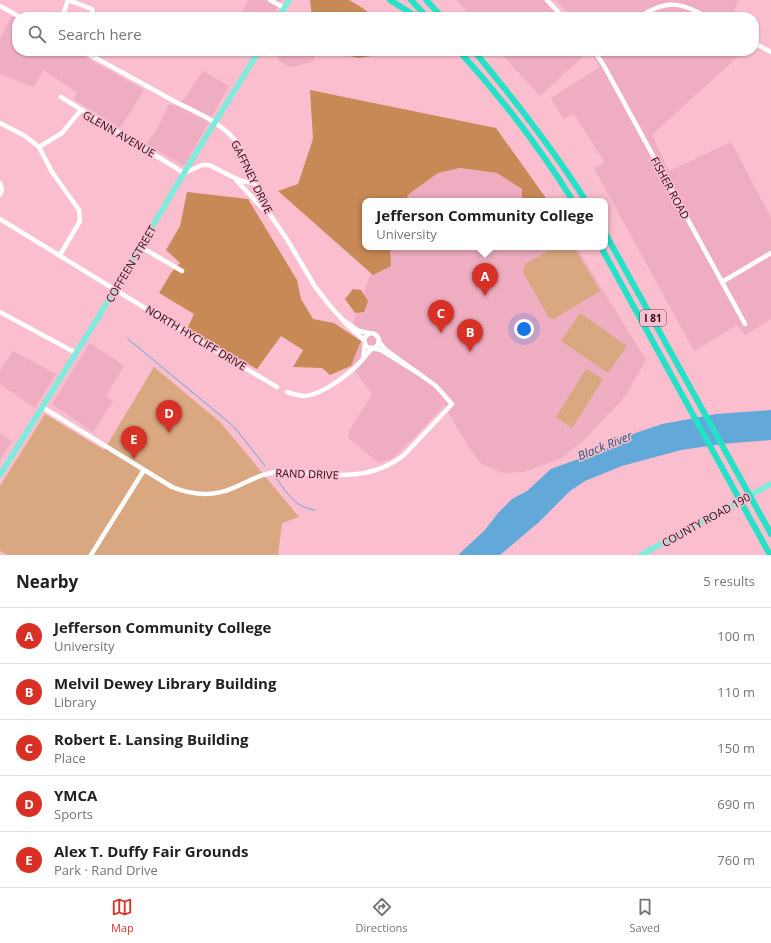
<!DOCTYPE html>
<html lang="en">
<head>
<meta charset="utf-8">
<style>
	body { margin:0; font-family:"Open Sans",sans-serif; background:#f6f6f6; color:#202124 }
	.you { position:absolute; left:524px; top:329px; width:14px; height:14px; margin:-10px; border:3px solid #fff; border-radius:50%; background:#1a73e8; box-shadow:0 0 0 6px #1a73e833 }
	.badge { display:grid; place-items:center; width:26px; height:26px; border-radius:50%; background:#d93025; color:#fff; font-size:13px; font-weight:700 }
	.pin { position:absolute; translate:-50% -33px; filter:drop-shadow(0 1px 2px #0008) }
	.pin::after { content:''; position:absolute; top:21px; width:14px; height:12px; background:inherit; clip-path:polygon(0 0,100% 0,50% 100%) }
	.popup { position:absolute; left:362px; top:198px; width:246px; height:52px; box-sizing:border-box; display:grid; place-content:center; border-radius:8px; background:#fff; filter:drop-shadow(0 1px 3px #0005); font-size:13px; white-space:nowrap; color:#757577 }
	.popup b { font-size:15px; color:#202124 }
	.popup::after { content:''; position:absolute; left:50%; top:100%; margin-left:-8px; border:8px solid transparent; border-top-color:#fff }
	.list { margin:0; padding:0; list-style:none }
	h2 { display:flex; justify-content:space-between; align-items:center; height:52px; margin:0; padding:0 16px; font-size:17px }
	h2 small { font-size:13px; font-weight:400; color:#757577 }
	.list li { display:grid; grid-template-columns:26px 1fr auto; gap:12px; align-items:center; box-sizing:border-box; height:56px; padding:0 16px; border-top:1px solid #e0e0e0 }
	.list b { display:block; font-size:15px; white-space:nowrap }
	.list p { margin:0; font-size:13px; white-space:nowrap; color:#757577 }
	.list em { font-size:13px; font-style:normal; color:#757577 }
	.icon { flex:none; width:22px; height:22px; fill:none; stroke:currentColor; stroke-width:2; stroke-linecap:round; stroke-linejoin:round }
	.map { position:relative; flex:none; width:771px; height:555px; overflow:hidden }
	.search { position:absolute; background:#fff; box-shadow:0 1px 3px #0004; left:12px; right:12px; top:12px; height:44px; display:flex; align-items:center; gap:10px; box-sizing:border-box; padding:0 14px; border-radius:16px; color:#757577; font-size:15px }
	.sheet { height:332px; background:#fff }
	nav { display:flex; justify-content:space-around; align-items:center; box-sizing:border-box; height:56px; border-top:1px solid #e0e0e0; background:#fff; font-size:11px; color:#757577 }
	nav a { display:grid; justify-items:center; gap:2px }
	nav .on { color:#d93025 }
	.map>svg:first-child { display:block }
	.built { fill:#eeadc0 }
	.green { fill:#d9a880 }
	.forest { fill:#c78a57 }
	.water { fill:#62a8d8 }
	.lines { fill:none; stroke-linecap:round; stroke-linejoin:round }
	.stream { stroke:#62a8d8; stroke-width:1 }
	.minor { stroke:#fff; stroke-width:4.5 }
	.major { stroke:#7ceddd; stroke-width:5.5 }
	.highway { stroke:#25e1c7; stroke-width:6 }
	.labels { text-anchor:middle; stroke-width:3; stroke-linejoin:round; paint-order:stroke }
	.shield { fill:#fbbecf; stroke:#65414c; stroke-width:1 }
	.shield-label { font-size:10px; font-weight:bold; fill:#250b14 }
	.street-label { font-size:11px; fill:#250b14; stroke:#fbbecf }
	.water-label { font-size:12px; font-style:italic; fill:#24597a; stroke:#fbbecf }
</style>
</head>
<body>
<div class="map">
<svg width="771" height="555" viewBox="0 0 771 555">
	<rect width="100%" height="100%" fill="#fbbecf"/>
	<!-- built -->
	<g class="built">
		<polygon points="248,0 282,0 272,17 239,17"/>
		<polygon points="457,0 544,0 559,17 471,17"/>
		<polygon points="556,0 739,0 731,17 572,17"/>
		<polygon points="12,16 17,19 17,51 75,51 144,90 120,128 73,99 78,93 43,70 34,87 0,74 0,39"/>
		<polygon points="275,51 316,51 313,62 290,67 279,61"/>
		<polygon points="499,51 589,51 540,96"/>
		<polygon points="590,51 744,51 652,135 669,171 731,142 771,218 771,319 745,335 737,325 694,351 594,168 605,163 574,114 563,119 551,98 600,67"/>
		<polygon points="203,71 229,86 184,166 146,144 157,129 169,104 175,106 184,99"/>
		<polygon points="460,168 497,173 548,201 405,201 409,194 438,173"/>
		<polygon points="381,247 576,247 646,360 624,398 582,442 560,459 523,472 502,473 479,462 457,428 444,405 416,436 393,458 379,463 348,438 350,429 372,394 351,366 361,341 353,324 373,267"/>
		<polygon points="90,343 124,366 106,396 113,401 93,432 52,404"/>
		<polygon points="13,351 56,374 35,408 0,384 0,371"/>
		<polygon points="0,434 12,441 0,460"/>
	</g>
	<!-- green -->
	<g class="green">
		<polygon points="555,247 574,247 600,291 554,319 549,318 523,272 525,264"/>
		<polygon points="580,313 627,346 608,373 561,341"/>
		<polygon points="154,367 220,422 299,517 282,523 278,555 7,555 0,551 0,486 45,414 104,450"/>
		<polygon points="586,369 603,379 572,428 556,417"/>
	</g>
	<!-- forest -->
	<g class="forest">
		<polygon points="310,0 349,0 364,9 373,17 312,17"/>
		<polygon points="326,51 401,51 359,58"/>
		<polygon points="310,90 496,128 548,201 522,201 522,189 497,173 460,168 438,173 409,194 405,201 365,201 365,247 390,247 391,266 373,275 278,191 298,184 313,139"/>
		<polygon points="187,192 248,199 297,280 301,299 313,319 334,323 361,341 351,366 330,375 322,368 293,367 303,350 281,336 257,369 187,329 194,314 159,293 171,273 180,263 166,250 180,226"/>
		<polygon points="353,289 361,290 368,301 364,312 355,313 345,299"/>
	</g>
	<!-- water -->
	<polygon class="water" points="771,410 771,440 722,444 681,450 622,466 585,481 570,491 539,522 500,555 458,555 485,530 498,513 512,499 527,491 551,469 606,449 624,437 662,424 717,414"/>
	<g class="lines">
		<!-- stream -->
		<g class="stream">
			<polyline points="128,339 226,420 235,428 265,466"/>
			<path d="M276,478C288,494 294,507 315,510"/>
		</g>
		<!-- minor -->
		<g class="minor">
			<polyline points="68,0 92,9 93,17"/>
			<polyline points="270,0 285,8"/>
			<polyline points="547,0 563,17"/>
			<polyline points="0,6 20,17"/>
			<polyline points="62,17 68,0"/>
			<path d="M639,17C666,0 679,1 707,17"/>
			<polyline points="754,43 771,52"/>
			<path d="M83,51C112,67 142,83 172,100C196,113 224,122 239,146L265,207L288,241L316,288L331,307L342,319"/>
			<polyline points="594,51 603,64 745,324"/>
			<polyline points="95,58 98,51"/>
			<polyline points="61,97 184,173 202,165 209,165 241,181 254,183"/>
			<polyline points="0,123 25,136 39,147 52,172 79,210 80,221 60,255"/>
			<polyline points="39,147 62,133 81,110"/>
			<polyline points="237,181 265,211"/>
			<polyline points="0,183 2,190 0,195"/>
			<polyline points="0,219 171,324 277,387"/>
			<polyline points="141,247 182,271"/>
			<polyline points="722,282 771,253"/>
			<polyline points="0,312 76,353"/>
			<polyline points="364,340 345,323 342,319 359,331 369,333"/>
			<polyline points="365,344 363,359 372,348"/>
			<path d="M374,348L378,345L379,339L375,334C370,332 366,334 364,340L366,346C370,349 376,349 381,350L418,373L386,350L379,342"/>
			<path d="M287,392C293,394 299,396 305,396C324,394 351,373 363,359"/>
			<path d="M42,407L172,487C192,495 213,497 233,488C252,480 262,473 283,471C326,474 367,484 404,455L452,404L436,386L418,373"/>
			<polyline points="91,555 144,470"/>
		</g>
		<!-- major -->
		<g class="major">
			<polyline points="279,17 289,0"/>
			<polyline points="0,475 99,316 196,153 259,51"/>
			<polyline points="641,555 771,484"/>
		</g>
		<!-- highway -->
		<g class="highway">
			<polyline points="390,0 417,17"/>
			<polyline points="411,0 427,17"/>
			<polyline points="426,0 442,17"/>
			<path d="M459,51C501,97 540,148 573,201"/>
			<path d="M474,51C514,99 552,148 586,201"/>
			<polyline points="605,233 771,534"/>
			<polyline points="601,247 770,555"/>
		</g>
	</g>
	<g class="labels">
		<!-- shield labels -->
		<rect class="shield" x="640" y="310" width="26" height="16" rx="3"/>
		<g class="shield-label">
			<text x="653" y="322">I 81</text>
		</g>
		<!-- street labels -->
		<g class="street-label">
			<text transform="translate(119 134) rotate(30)" y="4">GLENN AVENUE</text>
			<text transform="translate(252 177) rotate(64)" y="4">GAFFNEY DRIVE</text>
			<text transform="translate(670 188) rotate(62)" y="4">FISHER ROAD</text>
			<text transform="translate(131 264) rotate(-59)" y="4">COFFEEN STREET</text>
			<text transform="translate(196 338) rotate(31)" y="4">NORTH HYCLIFF DRIVE</text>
			<text transform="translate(307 474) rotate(2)" y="4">RAND DRIVE</text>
			<text transform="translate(706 520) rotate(-29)" y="4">COUNTY ROAD 190</text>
		</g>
		<!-- water labels -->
		<g class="water-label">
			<text transform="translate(605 446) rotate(-22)" y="4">Black River</text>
		</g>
	</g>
</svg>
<div class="you"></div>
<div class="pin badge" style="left:485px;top:296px">A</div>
<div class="popup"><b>Jefferson Community College</b>University</div>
<div class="pin badge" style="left:470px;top:352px">B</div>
<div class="pin badge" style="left:441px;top:333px">C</div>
<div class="pin badge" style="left:169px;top:433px">D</div>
<div class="pin badge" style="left:134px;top:459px">E</div>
<div class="search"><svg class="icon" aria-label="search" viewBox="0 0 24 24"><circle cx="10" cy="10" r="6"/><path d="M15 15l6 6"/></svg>Search here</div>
</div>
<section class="sheet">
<h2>Nearby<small>5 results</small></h2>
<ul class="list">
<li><span class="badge">A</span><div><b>Jefferson Community College</b><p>University</p></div><em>100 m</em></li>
<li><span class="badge">B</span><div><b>Melvil Dewey Library Building</b><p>Library</p></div><em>110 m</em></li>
<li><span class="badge">C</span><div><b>Robert E. Lansing Building</b><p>Place</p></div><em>150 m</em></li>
<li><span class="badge">D</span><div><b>YMCA</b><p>Sports</p></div><em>690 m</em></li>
<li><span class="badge">E</span><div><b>Alex T. Duffy Fair Grounds</b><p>Park · Rand Drive</p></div><em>760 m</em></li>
</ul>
</section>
<nav>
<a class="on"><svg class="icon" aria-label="map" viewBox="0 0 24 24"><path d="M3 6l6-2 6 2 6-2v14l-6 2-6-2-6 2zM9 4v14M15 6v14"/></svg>Map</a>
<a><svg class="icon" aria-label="directions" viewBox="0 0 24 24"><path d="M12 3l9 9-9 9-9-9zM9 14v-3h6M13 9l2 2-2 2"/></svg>Directions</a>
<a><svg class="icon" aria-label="saved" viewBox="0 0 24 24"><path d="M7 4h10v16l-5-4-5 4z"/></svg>Saved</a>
</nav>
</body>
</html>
